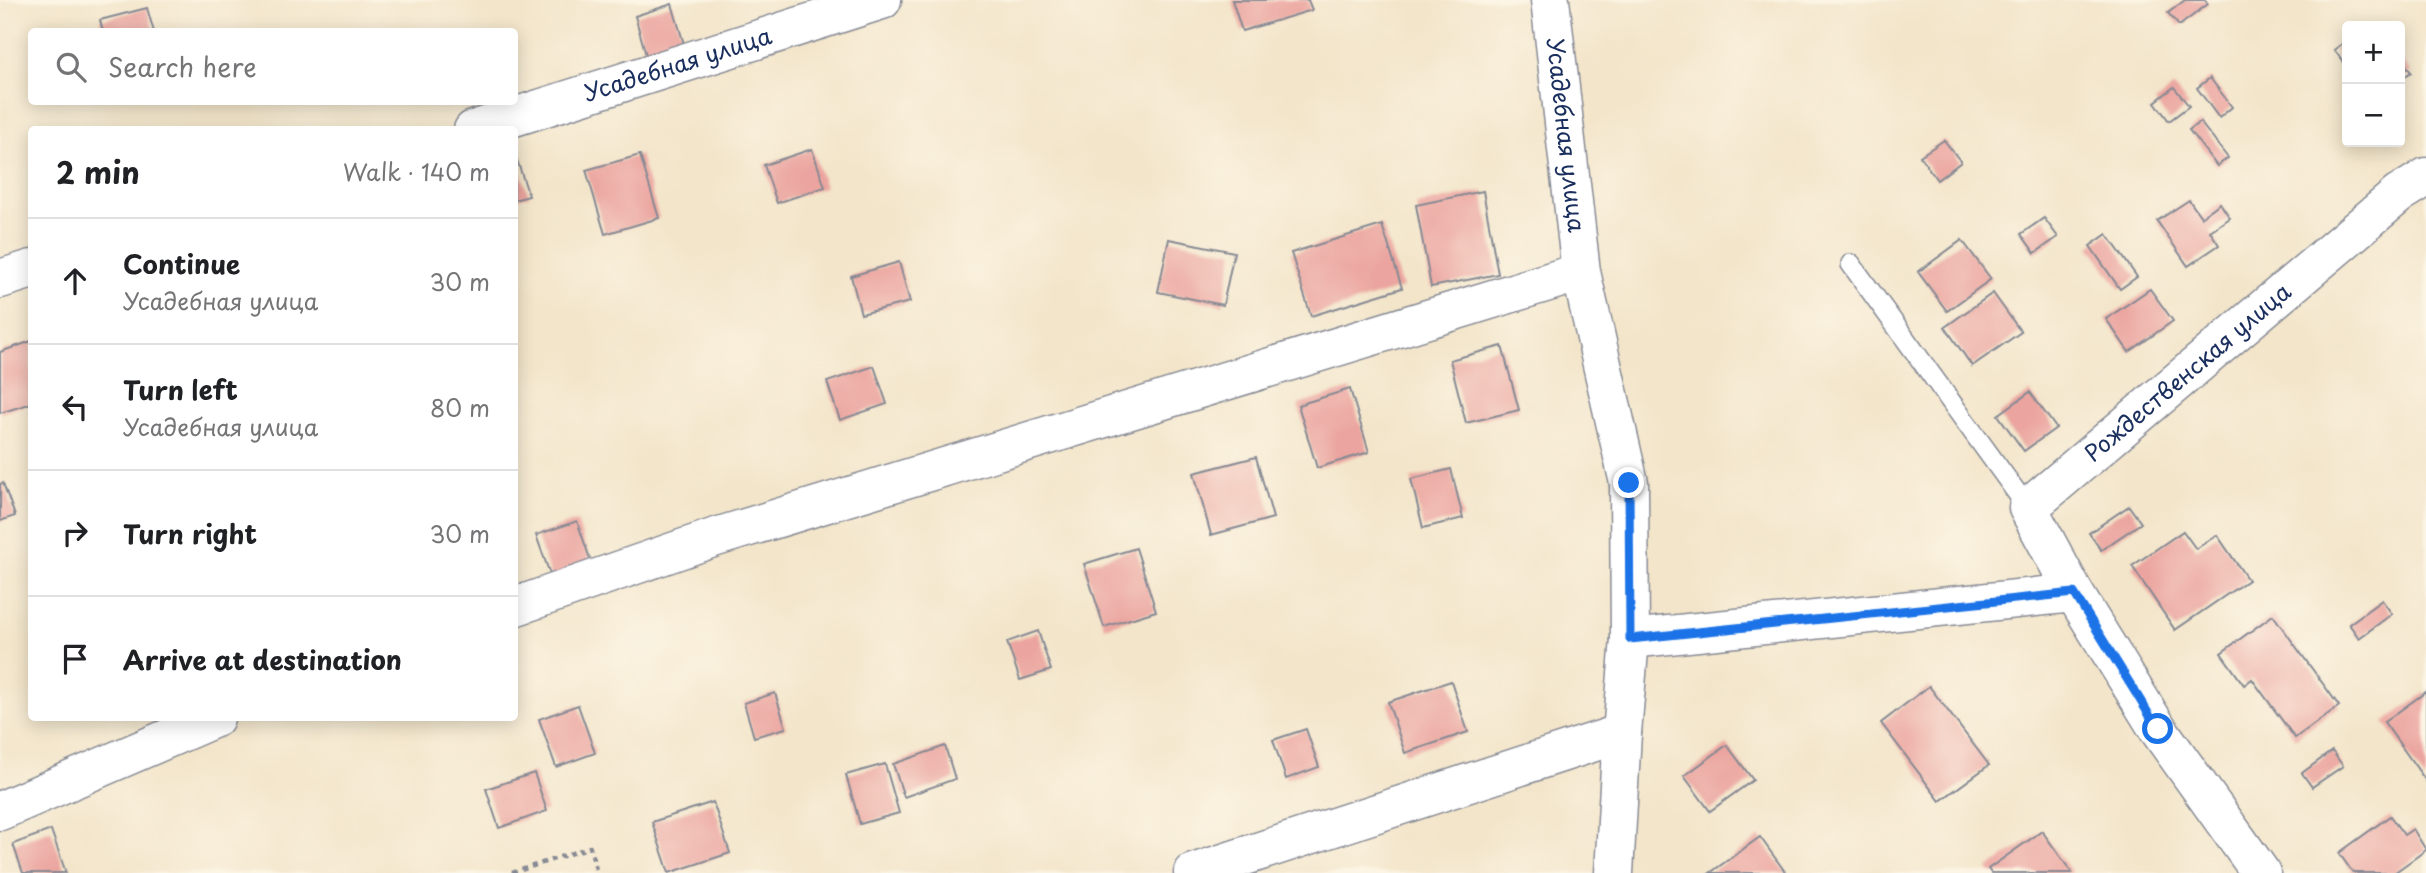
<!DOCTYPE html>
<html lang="en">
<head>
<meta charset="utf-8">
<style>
	body { margin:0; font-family:"Playpen Sans",sans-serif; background:#f6f6f6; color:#202124 }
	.controls { position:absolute; right:21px; top:21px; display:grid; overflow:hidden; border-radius:7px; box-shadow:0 4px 18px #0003 }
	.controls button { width:63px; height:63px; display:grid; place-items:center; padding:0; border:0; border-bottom:2px solid #e0e0e0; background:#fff; color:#202124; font:35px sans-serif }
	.stop { position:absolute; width:21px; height:21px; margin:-16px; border:5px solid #1a73e8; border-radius:50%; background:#fff }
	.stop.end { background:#1a73e8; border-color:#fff; box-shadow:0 2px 7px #0008 }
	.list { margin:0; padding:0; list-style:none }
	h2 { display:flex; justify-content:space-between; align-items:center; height:91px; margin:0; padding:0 28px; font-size:30px }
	h2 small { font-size:23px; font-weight:400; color:#757577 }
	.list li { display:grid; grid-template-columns:46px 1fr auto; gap:21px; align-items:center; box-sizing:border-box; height:126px; padding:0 28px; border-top:2px solid #e0e0e0 }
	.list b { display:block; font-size:26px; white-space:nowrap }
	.list p { margin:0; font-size:23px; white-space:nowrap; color:#757577 }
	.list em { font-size:23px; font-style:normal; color:#757577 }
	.icon { flex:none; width:38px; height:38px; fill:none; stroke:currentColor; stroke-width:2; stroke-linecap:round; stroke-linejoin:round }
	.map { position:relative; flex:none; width:2426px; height:873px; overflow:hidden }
	.search { position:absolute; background:#fff; box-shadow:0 4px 18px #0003; left:28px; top:28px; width:490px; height:77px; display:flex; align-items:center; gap:18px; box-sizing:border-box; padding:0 24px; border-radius:7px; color:#757577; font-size:26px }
	.panel { position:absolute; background:#fff; box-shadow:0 4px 18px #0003; left:28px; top:126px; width:490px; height:595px; border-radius:7px }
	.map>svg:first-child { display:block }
	.building { fill:#eba49f }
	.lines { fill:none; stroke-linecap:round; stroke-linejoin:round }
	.lane-casing { stroke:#878a94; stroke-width:22 }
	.street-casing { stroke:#878a94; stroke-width:41 }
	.path { stroke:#878a94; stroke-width:4.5; stroke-dasharray:5 5; stroke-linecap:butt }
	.lane { stroke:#fff; stroke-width:19 }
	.street { stroke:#fff; stroke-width:38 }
	.route { stroke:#1a73e8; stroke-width:9 }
	.labels { text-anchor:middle; stroke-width:5; stroke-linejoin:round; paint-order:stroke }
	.street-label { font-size:23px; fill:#1b2f5e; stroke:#fcf5e5 }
</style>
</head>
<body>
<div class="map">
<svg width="2426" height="873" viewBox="0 0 2426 873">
	<rect width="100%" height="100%" fill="#fcf5e5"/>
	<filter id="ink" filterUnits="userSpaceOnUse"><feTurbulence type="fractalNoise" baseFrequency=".0143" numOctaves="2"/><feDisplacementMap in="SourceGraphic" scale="14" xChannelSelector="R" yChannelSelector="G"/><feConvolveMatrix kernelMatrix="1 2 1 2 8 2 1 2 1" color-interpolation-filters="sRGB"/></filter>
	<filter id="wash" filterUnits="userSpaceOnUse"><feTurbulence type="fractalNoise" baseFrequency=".00686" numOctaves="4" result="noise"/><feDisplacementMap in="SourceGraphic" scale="28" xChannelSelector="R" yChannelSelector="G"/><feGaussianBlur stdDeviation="1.57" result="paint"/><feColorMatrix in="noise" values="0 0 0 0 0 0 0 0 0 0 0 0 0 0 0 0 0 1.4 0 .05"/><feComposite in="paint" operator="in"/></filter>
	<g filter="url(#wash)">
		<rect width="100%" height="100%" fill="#f3e5ca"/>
		<g id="blocks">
			<!-- building -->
			<g class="building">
				<polygon points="1232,0 1308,0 1312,10 1242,31"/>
				<polygon points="2185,0 2205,0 2208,4 2179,26 2168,13"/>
				<polygon points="672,4 684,44 646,55 635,16"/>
				<polygon points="147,8 154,32 103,32 100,20"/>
				<polygon points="2347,40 2347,66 2334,50"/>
				<polygon points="2400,57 2411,72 2400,80"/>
				<polygon points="2210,78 2232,107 2219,118 2197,88"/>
				<polygon points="2174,87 2189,106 2169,121 2155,102"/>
				<polygon points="2200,122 2228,158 2217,166 2189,130"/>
				<polygon points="1944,140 1961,162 1937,180 1920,156"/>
				<polygon points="812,149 825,187 777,203 764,165"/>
				<polygon points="514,151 529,196 514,200"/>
				<polygon points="640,155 659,218 605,234 586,170"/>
				<polygon points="1483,191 1498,274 1431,287 1416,205"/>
				<polygon points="2189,200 2201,217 2220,203 2230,218 2210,231 2219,245 2188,266 2157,221"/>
				<polygon points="2044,218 2058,237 2035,253 2021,234"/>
				<polygon points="1382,225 1402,288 1311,316 1291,253"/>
				<polygon points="2107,234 2137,277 2120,289 2090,246"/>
				<polygon points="1169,239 1234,252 1223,305 1158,292"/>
				<polygon points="1962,240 1991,279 1947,311 1918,272"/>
				<polygon points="899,262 910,302 861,314 851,276"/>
				<polygon points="2150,289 2173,321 2129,352 2106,319"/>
				<polygon points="1993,293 2021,332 1972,366 1945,327"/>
				<polygon points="32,341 32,403 0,413 0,352"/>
				<polygon points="1502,346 1519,410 1466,423 1450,360"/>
				<polygon points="874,366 887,404 840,420 827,382"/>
				<polygon points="1350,389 1369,452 1317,468 1298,405"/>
				<polygon points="2030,392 2056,428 2024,451 1998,415"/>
				<polygon points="1256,457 1273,518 1211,535 1194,473"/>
				<polygon points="1451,469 1463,518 1423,528 1411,479"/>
				<polygon points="3,483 15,516 0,521 0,484"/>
				<polygon points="2129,506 2141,523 2101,550 2089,533"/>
				<polygon points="577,521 591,562 551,577 536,535"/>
				<polygon points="2183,531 2196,549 2217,535 2248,580 2175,630 2132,566"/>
				<polygon points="1136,548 1156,611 1104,627 1084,564"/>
				<polygon points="2382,600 2392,614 2359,638 2349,624"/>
				<polygon points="2273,615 2339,706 2295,738 2252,679 2244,685 2221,653"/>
				<polygon points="1038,631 1051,670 1020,680 1007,642"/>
				<polygon points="1451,681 1468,732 1405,753 1388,702"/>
				<polygon points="1929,686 1989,765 1940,801 1881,723"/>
				<polygon points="2426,692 2426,781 2384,722"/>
				<polygon points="775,693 786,728 754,737 744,703"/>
				<polygon points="578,705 595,753 556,767 539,719"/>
				<polygon points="1306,729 1319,767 1286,779 1273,740"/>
				<polygon points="1727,745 1753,780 1710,811 1684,776"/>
				<polygon points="945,746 955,779 904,797 893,764"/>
				<polygon points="2332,751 2343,766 2312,787 2302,773"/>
				<polygon points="885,764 899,813 860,824 846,775"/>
				<polygon points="534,773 547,811 499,828 486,789"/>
				<polygon points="713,802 730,853 669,873 652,822"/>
				<polygon points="2390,816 2404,835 2413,829 2426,850 2394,873 2353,873 2339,853"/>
				<polygon points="51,830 66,873 23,873 13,844"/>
				<polygon points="2042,831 2072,873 1991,873 1988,869"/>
				<polygon points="1760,837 1786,873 1710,873"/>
			</g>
		</g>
	</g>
	<g filter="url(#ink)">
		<use href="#blocks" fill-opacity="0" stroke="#878a94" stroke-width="2"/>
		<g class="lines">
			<defs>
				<polyline id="lane" points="1851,264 2028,508"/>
				<g id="street">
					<path id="s1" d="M1550,0L1581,272L1629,483L1630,639L1622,733L1614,873"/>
					<path id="s2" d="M473,130L882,0"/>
					<polyline points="0,279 32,269"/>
					<path id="s3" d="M2074,593L2028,508L2399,194L2426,177"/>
					<polyline points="514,607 713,538 1581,272"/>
					<polyline points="1630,639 2074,593 2158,729 2261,873"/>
					<polyline points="0,811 215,718"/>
					<polyline points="1193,873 1622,733"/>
				</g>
			</defs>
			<!-- lane casing -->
			<use href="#lane" class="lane-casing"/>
			<!-- street casing -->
			<use href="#street" class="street-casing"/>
			<!-- path -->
			<polyline class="path" points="512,873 590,847 597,873"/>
			<!-- lane -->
			<use href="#lane" class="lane"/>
			<!-- street -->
			<use href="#street" class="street"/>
		</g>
	</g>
	<g class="lines" filter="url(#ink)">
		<!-- route -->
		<polyline class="route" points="1629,483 1630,639 2074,593 2158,729"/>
	</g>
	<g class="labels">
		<!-- street labels -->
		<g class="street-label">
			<text dy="8" stroke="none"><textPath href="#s2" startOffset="215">Усадебная улица</textPath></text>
			<text dy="8" stroke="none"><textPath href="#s1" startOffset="136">Усадебная улица</textPath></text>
			<text dy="8" stroke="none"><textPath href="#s3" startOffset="306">Рождественская улица</textPath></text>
		</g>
	</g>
</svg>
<div class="controls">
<button>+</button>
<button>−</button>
</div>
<div class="stop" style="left:2158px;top:729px"></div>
<div class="stop end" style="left:1629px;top:483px"></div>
<div class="search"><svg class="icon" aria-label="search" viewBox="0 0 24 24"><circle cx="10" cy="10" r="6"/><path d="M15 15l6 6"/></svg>Search here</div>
<section class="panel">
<h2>2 min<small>Walk · 140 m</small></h2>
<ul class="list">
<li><svg class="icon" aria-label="ahead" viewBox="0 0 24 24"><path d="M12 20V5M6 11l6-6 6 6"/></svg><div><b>Continue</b><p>Усадебная улица</p></div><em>30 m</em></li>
<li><svg class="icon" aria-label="left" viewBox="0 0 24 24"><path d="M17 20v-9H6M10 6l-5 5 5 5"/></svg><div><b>Turn left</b><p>Усадебная улица</p></div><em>80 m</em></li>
<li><svg class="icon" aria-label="right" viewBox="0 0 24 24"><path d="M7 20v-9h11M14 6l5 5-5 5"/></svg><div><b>Turn right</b></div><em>30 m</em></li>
<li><svg class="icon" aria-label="arrive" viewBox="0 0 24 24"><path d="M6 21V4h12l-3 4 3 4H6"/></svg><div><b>Arrive at destination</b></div></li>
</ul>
</section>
</div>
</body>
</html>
